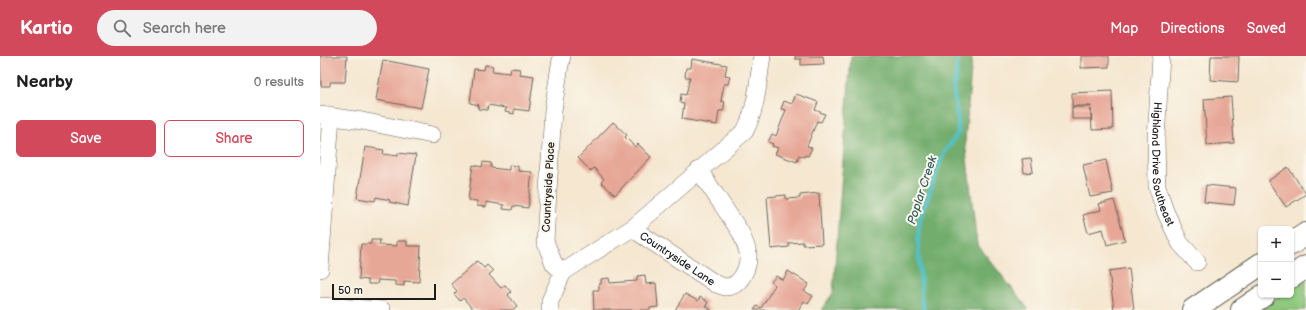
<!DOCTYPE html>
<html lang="en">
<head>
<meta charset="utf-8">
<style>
	body { margin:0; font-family:"Balsamiq Sans",sans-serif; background:#f2f2f2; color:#222 }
	.controls { position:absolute; right:12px; bottom:12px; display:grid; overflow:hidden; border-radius:6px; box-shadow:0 1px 3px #0004 }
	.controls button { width:36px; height:36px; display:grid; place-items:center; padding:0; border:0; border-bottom:1px solid #e0e0e0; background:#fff; color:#222; font:20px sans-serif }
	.scale { position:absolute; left:12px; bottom:10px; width:104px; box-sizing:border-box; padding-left:4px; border:2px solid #1c1c1c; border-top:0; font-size:11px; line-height:14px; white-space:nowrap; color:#1c1c1c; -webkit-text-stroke:3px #fbf7ec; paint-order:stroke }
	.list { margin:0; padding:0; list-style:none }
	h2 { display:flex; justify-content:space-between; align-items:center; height:52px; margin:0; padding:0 16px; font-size:17px }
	h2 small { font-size:13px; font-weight:400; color:#767676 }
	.actions { display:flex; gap:8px; padding:12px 16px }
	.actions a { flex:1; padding:9px 0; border:1px solid #d1495b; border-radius:6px; text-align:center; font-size:14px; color:#d1495b }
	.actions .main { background:#d1495b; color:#fff }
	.icon { flex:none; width:22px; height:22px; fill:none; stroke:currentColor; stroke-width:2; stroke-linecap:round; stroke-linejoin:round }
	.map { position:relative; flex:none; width:986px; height:254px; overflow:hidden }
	header { display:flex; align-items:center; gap:24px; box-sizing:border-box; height:56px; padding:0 20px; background:#d1495b; color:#fff }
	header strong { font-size:19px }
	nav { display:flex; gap:22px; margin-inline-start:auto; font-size:14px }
	.search { width:280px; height:36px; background:#f2f2f2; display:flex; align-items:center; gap:10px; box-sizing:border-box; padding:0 14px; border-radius:22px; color:#767676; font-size:15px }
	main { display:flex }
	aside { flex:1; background:#fff }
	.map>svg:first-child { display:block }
	.green { fill:#8fc97e; stroke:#56724d }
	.forest { fill:#73ad6d; stroke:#486444 }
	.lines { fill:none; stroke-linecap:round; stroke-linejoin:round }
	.stream { stroke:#52c1c8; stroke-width:4 }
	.building { fill:#e7a797 }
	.minor-casing { stroke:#68635b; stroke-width:18 }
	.secondary-casing { stroke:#68635b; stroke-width:24 }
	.minor { stroke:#fff; stroke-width:17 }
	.secondary { stroke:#fff; stroke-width:22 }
	.labels { text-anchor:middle; stroke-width:4; stroke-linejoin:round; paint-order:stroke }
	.street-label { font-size:11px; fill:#1c1c1c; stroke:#fbf7ec }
	.water-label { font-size:12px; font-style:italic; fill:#325e61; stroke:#fbf7ec }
</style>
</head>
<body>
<header>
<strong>Kartio</strong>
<div class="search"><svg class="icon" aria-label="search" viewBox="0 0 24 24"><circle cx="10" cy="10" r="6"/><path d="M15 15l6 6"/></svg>Search here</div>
<nav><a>Map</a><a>Directions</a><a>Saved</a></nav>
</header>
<main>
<aside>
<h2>Nearby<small>0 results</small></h2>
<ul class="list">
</ul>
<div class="actions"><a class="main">Save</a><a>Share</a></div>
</aside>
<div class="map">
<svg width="986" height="254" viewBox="0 0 986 254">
	<rect width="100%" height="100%" fill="#fbf7ec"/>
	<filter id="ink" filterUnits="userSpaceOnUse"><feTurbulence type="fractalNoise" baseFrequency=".025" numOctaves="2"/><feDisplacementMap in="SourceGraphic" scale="8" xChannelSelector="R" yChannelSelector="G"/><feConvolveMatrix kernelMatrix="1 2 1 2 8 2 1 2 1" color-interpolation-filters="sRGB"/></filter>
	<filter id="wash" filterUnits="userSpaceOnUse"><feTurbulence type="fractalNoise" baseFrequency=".012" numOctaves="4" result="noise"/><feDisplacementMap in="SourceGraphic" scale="16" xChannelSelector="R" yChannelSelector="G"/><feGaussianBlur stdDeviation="0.9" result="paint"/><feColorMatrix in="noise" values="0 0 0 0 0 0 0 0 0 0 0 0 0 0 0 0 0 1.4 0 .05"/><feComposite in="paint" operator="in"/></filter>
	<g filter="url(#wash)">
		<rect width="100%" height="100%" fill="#f5e7d0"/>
		<!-- green -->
		<polygon class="green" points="986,222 986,254 939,254 961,239 971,239 971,232"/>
		<!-- forest -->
		<polygon class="forest" points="531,0 652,0 645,86 657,188 709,254 501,254 513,237"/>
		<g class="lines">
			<!-- stream -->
			<polyline class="stream" points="604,254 602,246 598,184 600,164 623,99 638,77 638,65 633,31 636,23 638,0"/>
		</g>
		<g id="blocks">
			<!-- building -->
			<g class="building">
				<polygon points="0,0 27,0 25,26 10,26 10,30 1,30"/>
				<polygon points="475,0 503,0 504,8 481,9 481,3 475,3"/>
				<polygon points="761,0 789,0 789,11 761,12"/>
				<polygon points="891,0 919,0 918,26 890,24"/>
				<polygon points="372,3 407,9 405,19 410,20 408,28 404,28 401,45 405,46 403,55 399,55 397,69 362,63 364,48 360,47 361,38 366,39 370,21 365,21 366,12 371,12"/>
				<polygon points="63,4 109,13 101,52 56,44"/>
				<polygon points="165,9 173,10 172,15 190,17 191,12 200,13 199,18 214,20 209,55 194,53 194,58 185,56 186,52 168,49 167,54 158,53 159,49 150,47 154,13 164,14"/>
				<polygon points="792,35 793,73 772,74 771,53 771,63 752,63 752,51 771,51 771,50 752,50 752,37"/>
				<polygon points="476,38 498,46 495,54 505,58 501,66 497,65 487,90 492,92 488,100 485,99 484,101 479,99 477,106 455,98 458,92 452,90 453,88 448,86 452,78 456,80 466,54 461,53 464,45 472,48"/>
				<polygon points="911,41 914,87 887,89 884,43"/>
				<polygon points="293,66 307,79 305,81 315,91 318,88 331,101 295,139 281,126 284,123 274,112 271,115 258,102"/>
				<polygon points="45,91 64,94 63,98 78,100 78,97 96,99 88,150 69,146 70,144 56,141 55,145 37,142"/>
				<polygon points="711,102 713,116 704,117 702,103"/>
				<polygon points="786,104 793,137 770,141 763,109"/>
				<polygon points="163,106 171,107 171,112 189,114 189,109 198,110 198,115 212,116 208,152 193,150 192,154 183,153 184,149 166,146 166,151 157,150 157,145 148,144 153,109 162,111"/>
				<polygon points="968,111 986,138 966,151 948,125"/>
				<polygon points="886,129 916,132 914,149 884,146"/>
				<polygon points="499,137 502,188 483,189 483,186 469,187 469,191 451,193 447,141 466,139 466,143 480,142 480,139"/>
				<polygon points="794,144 805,184 787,189 783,173 768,177 763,159 781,154 779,148"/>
				<polygon points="51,184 60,184 59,189 77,190 77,185 87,185 87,190 101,190 99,226 84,225 84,230 75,229 75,225 58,224 57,228 48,228 48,224 39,223 41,188 51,188"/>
				<polygon points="157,205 164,212 167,209 173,215 169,219 181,232 185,229 191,236 188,239 197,250 192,254 154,254 143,242 140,245 134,238 137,235 131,228"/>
				<polygon points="809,212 814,254 794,254 789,215"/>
				<polygon points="468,215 489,228 484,235 493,240 488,248 484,245 478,254 434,254 437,250 441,252 455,229 451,226 456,220 463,224"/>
				<polygon points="325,219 326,228 336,227 338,251 330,252 330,254 274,254 273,234 279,234 279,228 281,228 281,223 289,222 290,227 317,225 317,220"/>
				<polygon points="365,238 378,245 380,241 388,246 386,250 392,254 355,254"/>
			</g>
		</g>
	</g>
	<g filter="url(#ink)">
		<use href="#blocks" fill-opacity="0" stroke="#68635b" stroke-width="1"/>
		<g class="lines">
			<defs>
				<g id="minor">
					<polyline points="242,0 240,9 233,54 225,185 234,208 243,216"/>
					<path id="s1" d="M841,0L836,83L837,130L845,155L860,187L877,206"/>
					<polyline points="0,59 42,65 112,79"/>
					<path id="s2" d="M314,171L319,177L396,228C399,229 402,230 405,231C421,231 429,211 428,198C427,191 423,183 421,177L379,114"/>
					<polyline points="0,213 11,60"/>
					<path d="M243,216L314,171L425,75C437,52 438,25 442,0"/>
					<polyline points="0,250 62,254"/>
					<polyline points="230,254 230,245 243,216"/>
				</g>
				<g id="secondary">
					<polyline points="971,188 986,178"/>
					<polyline points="971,221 986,211"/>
					<polyline points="873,254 941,208"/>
					<polyline points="922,254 944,239"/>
				</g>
			</defs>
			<!-- minor casing -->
			<use href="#minor" class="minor-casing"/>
			<!-- secondary casing -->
			<use href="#secondary" class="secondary-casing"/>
			<!-- minor -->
			<use href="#minor" class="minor"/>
			<!-- secondary -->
			<use href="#secondary" class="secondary"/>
		</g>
	</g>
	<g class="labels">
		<!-- street labels -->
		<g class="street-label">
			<text dy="4" stroke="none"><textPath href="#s1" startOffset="109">Highland Drive Southeast</textPath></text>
			<text transform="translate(228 131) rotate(-87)" y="4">Countryside Place</text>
			<text dy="4" stroke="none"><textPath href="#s2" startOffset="54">Countryside Lane</textPath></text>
		</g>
		<!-- water labels -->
		<g class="water-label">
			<text transform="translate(602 134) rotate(-72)" y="4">Poplar Creek</text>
		</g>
	</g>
</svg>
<div class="controls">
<button>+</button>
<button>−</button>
</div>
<div class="scale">50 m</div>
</div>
</main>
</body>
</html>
